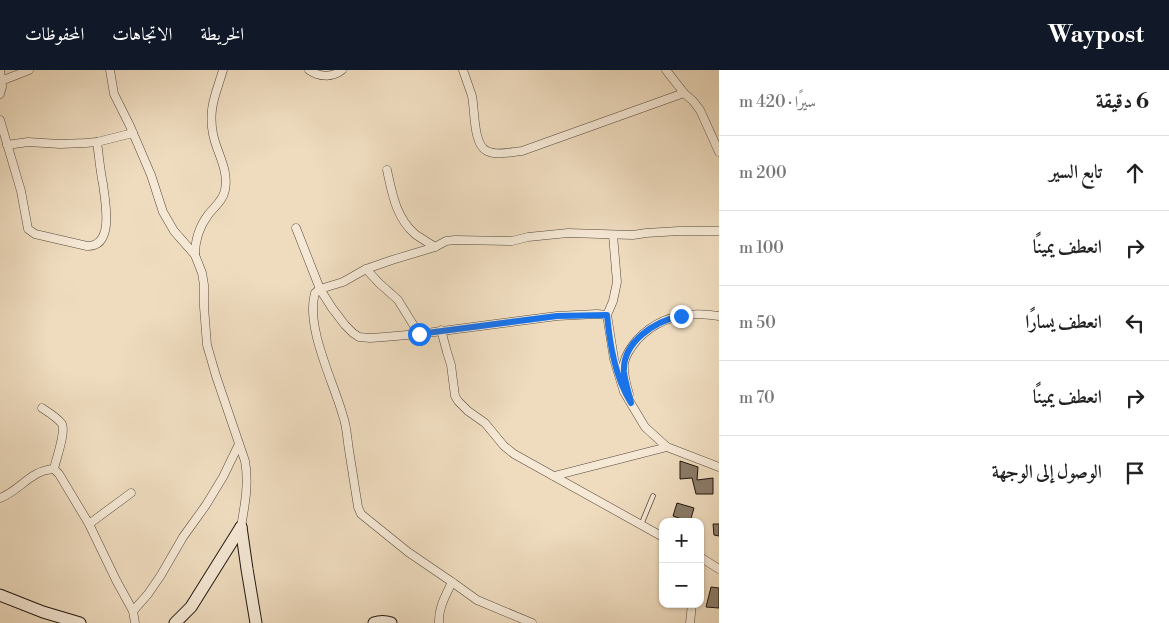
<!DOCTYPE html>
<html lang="ar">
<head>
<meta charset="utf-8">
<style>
	body { margin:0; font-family:"Libre Bodoni",Amiri,serif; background:#f6f6f6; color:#222; direction:rtl }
	.controls { position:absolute; right:15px; bottom:15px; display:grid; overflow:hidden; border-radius:10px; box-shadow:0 1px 4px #0004 }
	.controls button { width:45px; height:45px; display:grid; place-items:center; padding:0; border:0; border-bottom:1px solid #e0e0e0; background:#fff; color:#222; font:25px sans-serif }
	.stop { position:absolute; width:15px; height:15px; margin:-11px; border:4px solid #1a73e8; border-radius:50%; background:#fff }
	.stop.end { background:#1a73e8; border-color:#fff; box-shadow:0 1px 5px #0008 }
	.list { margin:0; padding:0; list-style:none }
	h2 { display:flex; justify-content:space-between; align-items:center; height:65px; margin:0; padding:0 20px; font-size:21px }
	h2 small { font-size:16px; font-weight:400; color:#767676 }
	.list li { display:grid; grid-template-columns:32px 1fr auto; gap:15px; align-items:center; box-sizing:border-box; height:75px; padding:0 20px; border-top:1px solid #e0e0e0 }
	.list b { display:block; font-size:19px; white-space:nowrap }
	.list em { font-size:16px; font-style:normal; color:#767676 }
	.icon { flex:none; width:28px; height:28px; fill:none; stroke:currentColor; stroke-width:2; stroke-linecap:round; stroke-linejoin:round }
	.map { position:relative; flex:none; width:719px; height:553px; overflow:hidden; direction:ltr }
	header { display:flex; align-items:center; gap:30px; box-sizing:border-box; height:70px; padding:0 25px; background:#111827; color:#fff }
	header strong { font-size:24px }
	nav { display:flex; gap:28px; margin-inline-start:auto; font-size:18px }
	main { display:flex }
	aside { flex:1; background:#fff }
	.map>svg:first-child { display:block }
	.building { fill:#8c7d6b; stroke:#20170f }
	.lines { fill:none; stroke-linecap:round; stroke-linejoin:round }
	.lane-casing { stroke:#54483b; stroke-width:5.5 }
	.street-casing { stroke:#54483b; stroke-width:9 }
	.secondary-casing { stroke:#20170f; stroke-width:13 }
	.lane { stroke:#f5e8d5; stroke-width:4 }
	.street { stroke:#f5e8d5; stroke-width:8 }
	.secondary { stroke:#f5e8d5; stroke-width:11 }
	.route { stroke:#1a73e8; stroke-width:6 }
</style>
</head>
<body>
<header>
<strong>Waypost</strong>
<nav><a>الخريطة</a><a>الاتجاهات</a><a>المحفوظات</a></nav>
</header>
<main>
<aside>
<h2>6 دقيقة<small>سيرًا · 420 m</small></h2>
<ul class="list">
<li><svg class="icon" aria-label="ahead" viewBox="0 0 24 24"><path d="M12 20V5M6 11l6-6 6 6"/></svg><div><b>تابع السير</b></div><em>200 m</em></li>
<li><svg class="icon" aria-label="right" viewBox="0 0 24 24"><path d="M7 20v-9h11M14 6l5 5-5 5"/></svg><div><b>انعطف يمينًا</b></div><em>100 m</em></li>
<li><svg class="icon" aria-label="left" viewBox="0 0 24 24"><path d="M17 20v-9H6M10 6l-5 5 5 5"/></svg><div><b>انعطف يسارًا</b></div><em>50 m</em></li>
<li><svg class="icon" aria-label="right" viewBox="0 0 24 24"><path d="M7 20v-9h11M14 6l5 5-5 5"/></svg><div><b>انعطف يمينًا</b></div><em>70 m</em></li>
<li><svg class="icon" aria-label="arrive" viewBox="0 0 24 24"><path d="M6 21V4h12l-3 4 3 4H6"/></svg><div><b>الوصول إلى الوجهة</b></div></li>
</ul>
</aside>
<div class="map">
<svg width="719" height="553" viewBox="0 0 719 553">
	<rect width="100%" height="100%" fill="#efdcbf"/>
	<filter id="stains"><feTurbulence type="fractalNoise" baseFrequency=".004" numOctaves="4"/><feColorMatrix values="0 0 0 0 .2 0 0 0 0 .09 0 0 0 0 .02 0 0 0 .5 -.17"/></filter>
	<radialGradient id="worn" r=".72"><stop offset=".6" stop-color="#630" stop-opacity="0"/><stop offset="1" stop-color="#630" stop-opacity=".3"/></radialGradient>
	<!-- building -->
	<g class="building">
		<polygon points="680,391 698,397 697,410 713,408 713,424 696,424 692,408 680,409"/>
		<polygon points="677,433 694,438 690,452 673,446"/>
		<polygon points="713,454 719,454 719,466 714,465"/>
		<polygon points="711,517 719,518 719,538 706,537"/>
	</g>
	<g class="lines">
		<defs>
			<polyline id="lane" points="641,455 653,426"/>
			<g id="street">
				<path d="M110,0L114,24L130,56L151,105L163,142L174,161L195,185L202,203L204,215V237L207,275L216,306L245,391C249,413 245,434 241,457"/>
				<path d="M309,0C319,7 332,8 342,0"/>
				<path d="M463,0C466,9 469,17 472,26C475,40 473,75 487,81C497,86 511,82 522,81L684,23"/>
				<polyline points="666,0 684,23 693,31 700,40 719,82"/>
				<polyline points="1,11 29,0"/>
				<polyline points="0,24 2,17 0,0"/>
				<path d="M0,50L21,121L28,159L35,164L87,176C115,177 105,131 103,114C100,100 99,86 97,72"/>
				<polyline points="7,75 28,72 60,74 85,73 97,72 133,63"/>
				<path d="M387,100C392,123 396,148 415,164C422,169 429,173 435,177"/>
				<polyline points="296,158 320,219 332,238 345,255 353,263 359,267 370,268 384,267 419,264 557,246 597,244 607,245"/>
				<polyline points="613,165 617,212 613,231 607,245 614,289 624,322 645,357 667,377 719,397"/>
				<path d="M195,185C195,172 199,157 208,145C214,137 223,131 225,120C229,99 217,84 213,64C208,38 216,24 223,0"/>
				<polyline points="366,199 379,213 398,230 419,264"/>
				<polyline points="441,260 447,282 451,295 455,326 458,331 468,341 485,353 504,376 514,384 663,467"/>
				<path d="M629,324C626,314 623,304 624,293C626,284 631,277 637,270C659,246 688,241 719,246"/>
				<path d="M42,338C48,342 58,348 62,354C66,362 56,389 54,399L59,404L89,454L116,510L133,541L135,553"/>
				<polyline points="554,406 667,377"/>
				<path d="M0,428C20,421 30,400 54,399"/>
				<polyline points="89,454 131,423"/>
				<polyline points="700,487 719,499"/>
				<polyline points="133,541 148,524 161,505 183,467 206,435 223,407 239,374"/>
				<path d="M439,553C438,538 446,525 452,512"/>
				<path d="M532,553L477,530L452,512L408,482L361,444L358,437C355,418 352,399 349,380C347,368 347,357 343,346C334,313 305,257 315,223L320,219L343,212L366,199L392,190L435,177L446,171L455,170L512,171L528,167L568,163L633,165L646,163L679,161H719"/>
				<polyline points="690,553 692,534"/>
			</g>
			<g id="secondary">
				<polyline points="241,457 247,499 256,553"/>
				<polyline points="0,525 43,542 80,553"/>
				<polyline points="175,553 191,537 241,457"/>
				<path d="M374,553C380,551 385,551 391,553"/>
			</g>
		</defs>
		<!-- lane casing -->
		<use href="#lane" class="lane-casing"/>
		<!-- street casing -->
		<use href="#street" class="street-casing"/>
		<!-- secondary casing -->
		<use href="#secondary" class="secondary-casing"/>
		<!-- lane -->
		<use href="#lane" class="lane"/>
		<!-- street -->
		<use href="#street" class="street"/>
		<!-- secondary -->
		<use href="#secondary" class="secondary"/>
	</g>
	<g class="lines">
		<!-- route -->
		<path class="route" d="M419,264L557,246L607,245C610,275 615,307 631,333C629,323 625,312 624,302C622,272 655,251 681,246"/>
	</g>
	<rect width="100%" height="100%" filter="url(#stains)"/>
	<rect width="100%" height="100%" fill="url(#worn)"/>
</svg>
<div class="controls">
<button>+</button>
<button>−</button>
</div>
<div class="stop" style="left:419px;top:264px"></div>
<div class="stop end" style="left:681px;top:246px"></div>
</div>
</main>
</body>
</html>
